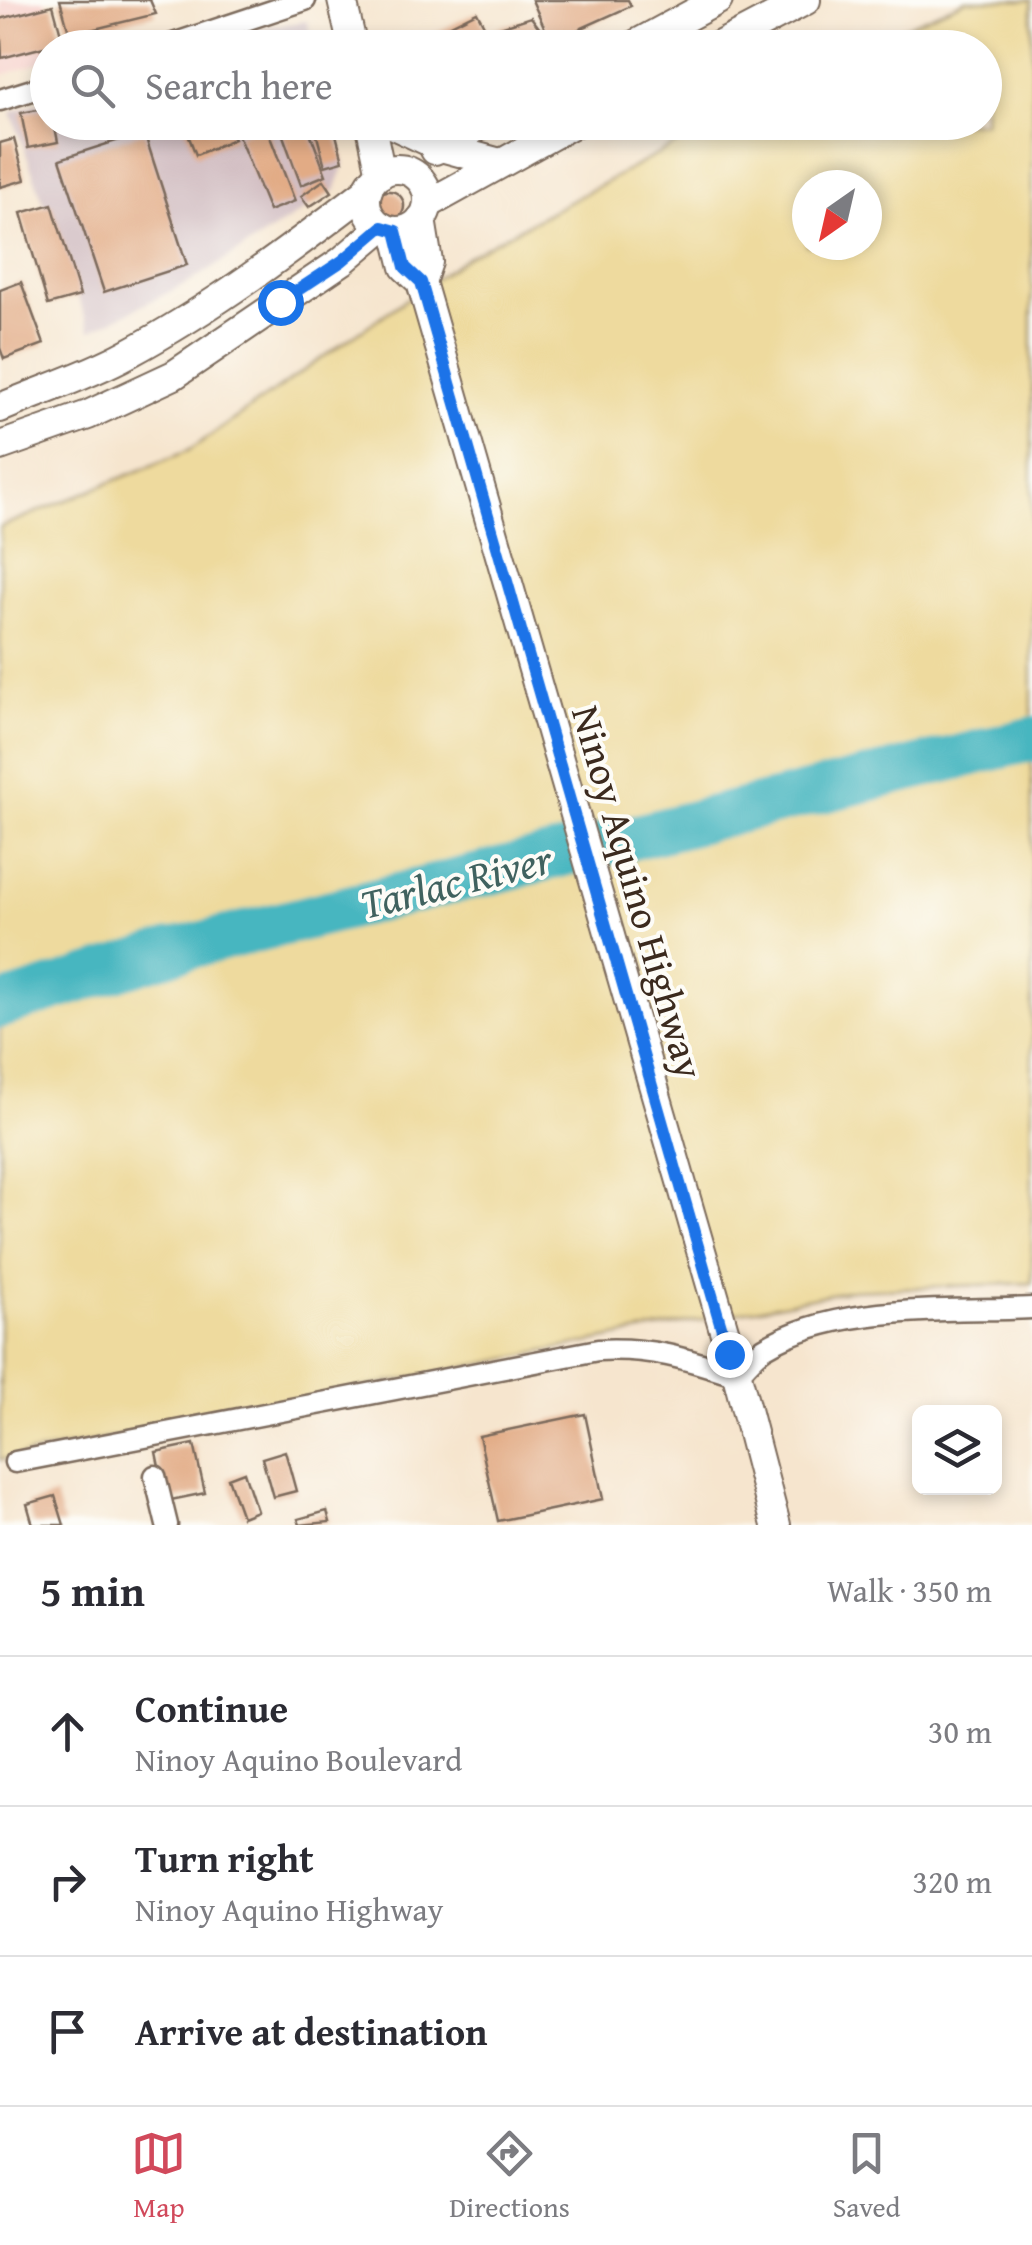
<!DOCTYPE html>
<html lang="en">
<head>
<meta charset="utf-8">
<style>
	body { margin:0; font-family:"Gentium Book Plus",serif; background:#f7f7f7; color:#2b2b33 }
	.controls { position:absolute; right:30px; bottom:30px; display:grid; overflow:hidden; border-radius:15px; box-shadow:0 5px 15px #0003 }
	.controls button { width:90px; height:90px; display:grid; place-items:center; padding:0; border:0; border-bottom:2px solid #e1e1e2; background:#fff; color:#2b2b33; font:50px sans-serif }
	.compass { position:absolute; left:792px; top:170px; width:90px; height:90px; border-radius:50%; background:#fff; box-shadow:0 5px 15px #0003; rotate:214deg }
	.stop { position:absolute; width:30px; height:30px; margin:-22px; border:8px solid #1a73e8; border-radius:50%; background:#fff }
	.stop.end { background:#1a73e8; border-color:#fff; box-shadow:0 2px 10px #0008 }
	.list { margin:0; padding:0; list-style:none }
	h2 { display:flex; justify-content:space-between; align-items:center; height:130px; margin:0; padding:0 40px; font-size:42px }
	h2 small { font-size:32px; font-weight:400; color:#7c7c81 }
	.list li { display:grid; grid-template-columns:65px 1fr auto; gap:30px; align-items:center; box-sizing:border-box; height:150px; padding:0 40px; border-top:2px solid #e1e1e2 }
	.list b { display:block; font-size:38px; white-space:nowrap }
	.list p { margin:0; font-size:32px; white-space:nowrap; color:#7c7c81 }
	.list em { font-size:32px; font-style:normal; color:#7c7c81 }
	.icon { flex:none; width:55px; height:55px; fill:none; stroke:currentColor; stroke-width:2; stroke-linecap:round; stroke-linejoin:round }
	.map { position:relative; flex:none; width:1032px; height:1525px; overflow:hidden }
	.search { position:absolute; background:#fff; box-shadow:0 5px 15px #0003; left:30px; right:30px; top:30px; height:110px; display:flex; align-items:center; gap:25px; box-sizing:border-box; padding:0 35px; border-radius:55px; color:#7c7c81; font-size:38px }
	.sheet { height:580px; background:#fff }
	nav { display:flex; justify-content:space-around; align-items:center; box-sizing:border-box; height:140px; border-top:2px solid #e1e1e2; background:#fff; font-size:28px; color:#7c7c81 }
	nav a { display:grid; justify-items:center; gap:5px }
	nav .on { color:#d1495b }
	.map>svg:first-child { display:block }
	.built { fill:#f7d0cb }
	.industrial { fill:#d2bec2 }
	.sand { fill:#eeda9e; stroke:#94825e; stroke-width:2.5; fill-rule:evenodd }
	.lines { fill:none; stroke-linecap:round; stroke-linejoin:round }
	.river { stroke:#47b6c0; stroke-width:45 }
	.building { fill:#e2ab85 }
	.minor-casing { stroke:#7c6b5c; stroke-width:25 }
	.secondary-casing { stroke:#7c6b5c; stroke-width:32 }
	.minor { stroke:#fff; stroke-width:20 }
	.secondary { stroke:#fff; stroke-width:28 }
	.route { stroke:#1a73e8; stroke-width:12 }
	.labels { text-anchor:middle; stroke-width:8; stroke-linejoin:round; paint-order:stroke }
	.street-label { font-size:40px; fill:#3b2a1e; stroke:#fdfcf7 }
	.water-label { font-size:42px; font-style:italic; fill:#40625f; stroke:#fdfcf7 }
</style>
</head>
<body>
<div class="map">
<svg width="1032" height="1525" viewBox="0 0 1032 1525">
	<rect width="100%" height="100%" fill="#fdfcf7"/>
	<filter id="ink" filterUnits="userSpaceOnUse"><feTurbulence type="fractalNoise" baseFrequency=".01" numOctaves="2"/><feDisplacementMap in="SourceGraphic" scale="20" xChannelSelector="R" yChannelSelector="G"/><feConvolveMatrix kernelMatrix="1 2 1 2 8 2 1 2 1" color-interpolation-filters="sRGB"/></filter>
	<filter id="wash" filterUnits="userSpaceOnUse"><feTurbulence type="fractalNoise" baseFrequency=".0048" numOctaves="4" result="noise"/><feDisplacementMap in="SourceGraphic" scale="40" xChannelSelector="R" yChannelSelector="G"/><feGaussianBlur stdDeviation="2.25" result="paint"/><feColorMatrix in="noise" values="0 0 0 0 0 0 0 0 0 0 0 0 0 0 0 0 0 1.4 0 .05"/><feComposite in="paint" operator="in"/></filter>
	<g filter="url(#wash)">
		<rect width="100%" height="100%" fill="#f6e5ce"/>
		<!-- built -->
		<polygon class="built" points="0,0 45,0 59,47 48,48 47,60 0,76"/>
		<!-- industrial -->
		<g class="industrial">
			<polygon points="307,21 314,47 206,47 269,27"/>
			<polygon points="47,100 48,122 334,123 345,164 335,191 190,282 90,331 11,112"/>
		</g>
		<!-- sand -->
		<path class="sand" d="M966,0H1032V1283L851,1290L0,1460V527L190,450L468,256L716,123L984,122V48L859,47ZM807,185H867V245H807Z"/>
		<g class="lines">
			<!-- river -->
			<polyline class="river" points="0,1006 176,950 1032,739"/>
		</g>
		<g id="blocks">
			<!-- building -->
			<g class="building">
				<polygon points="60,0 150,0 156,14 70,35"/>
				<polygon points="532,0 628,0 631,6 551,42"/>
				<polygon points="53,5 63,42 2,58 0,19"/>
				<polygon points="477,12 496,48 414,48 424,43 423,39"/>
				<polygon points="531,17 546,37 523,48 504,48 494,29"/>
				<polygon points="48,108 48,122 54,122 58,142 28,148 21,113"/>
				<polygon points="183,122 227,122 234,139 196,155"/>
				<polygon points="278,122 306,122 326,175 301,185"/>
				<polygon points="265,124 295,201 269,211 238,135"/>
				<polygon points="334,127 343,161 325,166 316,132"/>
				<polygon points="144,132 187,265 104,292 60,159"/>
				<polygon points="14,139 25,180 0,187 0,143"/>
				<polygon points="324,180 332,192 309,207 301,196"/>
				<circle cx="389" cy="206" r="15"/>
				<polygon points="52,204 80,296 48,305 21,213"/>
				<polygon points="21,282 44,344 4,359 0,348 0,290"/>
				<polygon points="585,1414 603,1499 498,1521 479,1436"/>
				<polygon points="194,1444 205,1493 166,1501 156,1452"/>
				<polygon points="285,1451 296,1491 273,1497 262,1458"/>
				<polygon points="244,1472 257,1511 242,1517 228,1478"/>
				<polygon points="55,1496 64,1525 33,1525 27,1504"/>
				<polygon points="327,1511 330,1522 300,1525 298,1519"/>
			</g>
		</g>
	</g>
	<g filter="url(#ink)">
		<use href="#blocks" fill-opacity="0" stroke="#7c6b5c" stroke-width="2.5"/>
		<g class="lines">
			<defs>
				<g id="minor">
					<polyline points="161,48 305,0"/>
					<polyline points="0,100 48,85"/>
					<path d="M15,1462L598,1350C651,1347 687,1359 737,1375C745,1366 754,1355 764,1348C838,1303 948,1312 1032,1308"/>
					<polyline points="155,1476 167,1525"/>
				</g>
				<g id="secondary">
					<polyline points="342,0 353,48"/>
					<polyline points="629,48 718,0"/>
					<polyline points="715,48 806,0"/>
					<polyline points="370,122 381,174"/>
					<polyline points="387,122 441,147 500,163"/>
					<polyline points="435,150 487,122"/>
					<circle cx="397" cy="200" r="31"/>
					<polyline points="428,204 576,122"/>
					<polyline points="396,231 405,267 421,282 737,1375 776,1525"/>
					<polyline points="421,282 428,262 421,219"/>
					<path d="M0,408C42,390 87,376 127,354C213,308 290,250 368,190"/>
					<polyline points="0,446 88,415 174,375 342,261 382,227"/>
				</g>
			</defs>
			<!-- minor casing -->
			<use href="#minor" class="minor-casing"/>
			<!-- secondary casing -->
			<use href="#secondary" class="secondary-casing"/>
			<!-- minor -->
			<use href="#minor" class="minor"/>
			<!-- secondary -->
			<use href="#secondary" class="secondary"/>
		</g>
	</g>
	<g class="lines" filter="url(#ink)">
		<!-- route -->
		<polyline class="route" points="280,302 342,261 382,227 396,231 405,267 421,282 729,1354"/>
	</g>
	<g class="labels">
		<!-- street labels -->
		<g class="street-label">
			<text transform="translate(638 892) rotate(74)" y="14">Ninoy Aquino Highway</text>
		</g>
		<!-- water labels -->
		<g class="water-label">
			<text transform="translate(456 881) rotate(-14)" y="15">Tarlac River</text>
		</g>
	</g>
</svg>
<div class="controls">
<button><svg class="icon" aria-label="layers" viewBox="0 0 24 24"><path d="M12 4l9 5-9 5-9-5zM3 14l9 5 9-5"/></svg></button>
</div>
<svg class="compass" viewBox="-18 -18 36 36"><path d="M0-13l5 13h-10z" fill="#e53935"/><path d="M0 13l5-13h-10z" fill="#7c7c81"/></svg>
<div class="stop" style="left:280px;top:302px"></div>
<div class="stop end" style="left:729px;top:1354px"></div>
<div class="search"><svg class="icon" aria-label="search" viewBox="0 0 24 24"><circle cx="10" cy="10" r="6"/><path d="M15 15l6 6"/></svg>Search here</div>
</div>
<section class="sheet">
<h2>5 min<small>Walk · 350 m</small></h2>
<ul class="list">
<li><svg class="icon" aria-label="ahead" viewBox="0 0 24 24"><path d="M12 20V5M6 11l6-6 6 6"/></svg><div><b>Continue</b><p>Ninoy Aquino Boulevard</p></div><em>30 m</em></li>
<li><svg class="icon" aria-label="right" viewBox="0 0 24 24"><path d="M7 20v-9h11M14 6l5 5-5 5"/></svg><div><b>Turn right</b><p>Ninoy Aquino Highway</p></div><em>320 m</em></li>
<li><svg class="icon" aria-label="arrive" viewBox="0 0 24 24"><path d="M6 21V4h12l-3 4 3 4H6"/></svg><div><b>Arrive at destination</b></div></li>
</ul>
</section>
<nav>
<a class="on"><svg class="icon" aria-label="map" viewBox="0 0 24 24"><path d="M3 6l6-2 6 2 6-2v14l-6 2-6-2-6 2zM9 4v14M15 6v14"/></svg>Map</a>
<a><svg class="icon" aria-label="directions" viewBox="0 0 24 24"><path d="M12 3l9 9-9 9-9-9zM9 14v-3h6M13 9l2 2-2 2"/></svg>Directions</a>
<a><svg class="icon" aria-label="saved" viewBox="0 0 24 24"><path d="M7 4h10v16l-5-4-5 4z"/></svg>Saved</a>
</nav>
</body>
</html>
